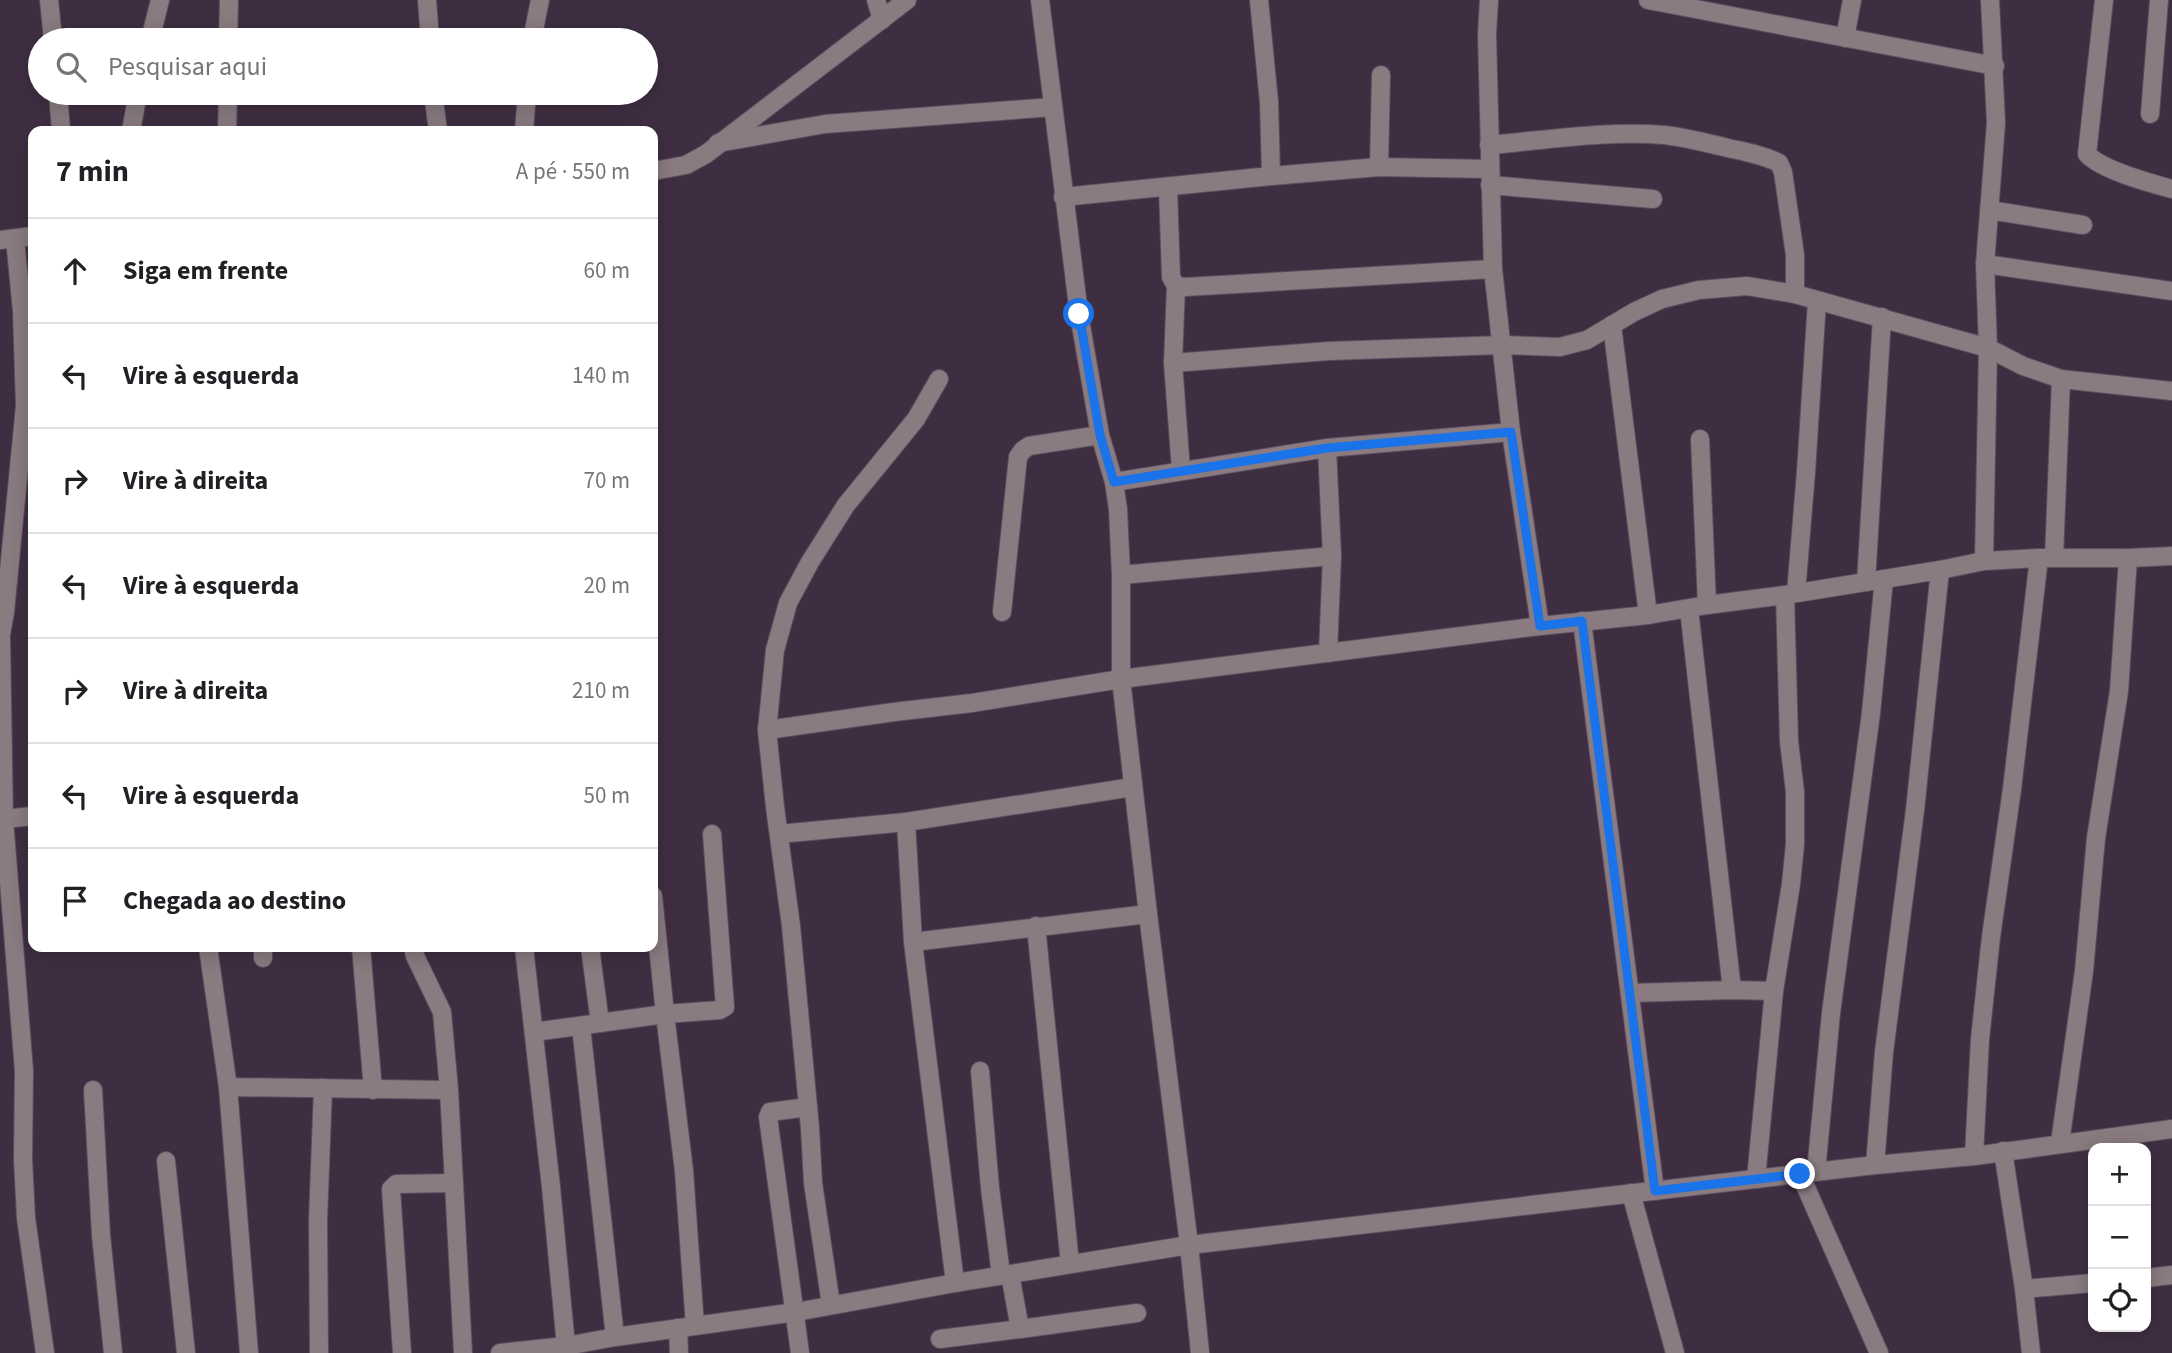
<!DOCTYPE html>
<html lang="pt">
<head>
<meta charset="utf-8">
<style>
	body { margin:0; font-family:"Source Sans 3",sans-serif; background:#f6f6f6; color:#202124 }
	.controls { position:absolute; right:21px; bottom:21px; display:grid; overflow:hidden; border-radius:14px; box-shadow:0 4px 18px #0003 }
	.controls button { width:63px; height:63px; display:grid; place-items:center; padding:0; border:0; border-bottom:2px solid #e0e0e0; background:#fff; color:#202124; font:35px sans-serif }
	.stop { position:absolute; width:21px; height:21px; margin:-16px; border:5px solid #1a73e8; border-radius:50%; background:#fff }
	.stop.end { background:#1a73e8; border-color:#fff; box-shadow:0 2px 7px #0008 }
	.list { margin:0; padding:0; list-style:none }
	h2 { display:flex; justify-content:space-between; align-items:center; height:91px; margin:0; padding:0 28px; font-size:30px }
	h2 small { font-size:23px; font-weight:400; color:#757577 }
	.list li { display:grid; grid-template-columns:46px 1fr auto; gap:21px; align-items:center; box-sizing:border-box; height:105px; padding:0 28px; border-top:2px solid #e0e0e0 }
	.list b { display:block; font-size:26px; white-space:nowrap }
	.list em { font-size:23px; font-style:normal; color:#757577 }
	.icon { flex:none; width:38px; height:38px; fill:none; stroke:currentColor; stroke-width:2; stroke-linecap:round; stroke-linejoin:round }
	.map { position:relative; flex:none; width:2172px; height:1353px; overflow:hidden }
	.search { position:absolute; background:#fff; box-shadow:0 4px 18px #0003; left:28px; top:28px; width:630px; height:77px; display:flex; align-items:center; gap:18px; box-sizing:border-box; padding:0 24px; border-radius:38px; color:#757577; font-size:26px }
	.panel { position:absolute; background:#fff; box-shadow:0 4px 18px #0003; left:28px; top:126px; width:630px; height:826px; border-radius:14px }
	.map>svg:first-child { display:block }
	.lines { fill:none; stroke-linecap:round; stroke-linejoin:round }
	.minor-casing { stroke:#5d4d5f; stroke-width:20 }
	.minor { stroke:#897b80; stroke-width:18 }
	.route { stroke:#1a73e8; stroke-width:9 }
</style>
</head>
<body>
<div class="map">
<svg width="2172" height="1353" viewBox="0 0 2172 1353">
	<rect width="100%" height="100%" fill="#3f2e42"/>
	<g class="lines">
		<defs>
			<g id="minor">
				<polyline points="49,0 53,40"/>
				<polyline points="427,0 430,40"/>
				<polyline points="876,0 882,20"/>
				<polyline points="1040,0 1079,314 1100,435 1114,482 1118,509 1121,575 1121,679 1148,914 1189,1245 1200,1353"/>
				<polyline points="1259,0 1269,102 1271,176"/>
				<polyline points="1489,0 1487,34 1493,269 1511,432 1540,626"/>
				<polyline points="1648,0 1995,66"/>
				<path d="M2104,0L2087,154C2101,170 2150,183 2172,189"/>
				<polyline points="1845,38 1852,0"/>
				<polyline points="150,40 160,0"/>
				<polyline points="228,40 229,0"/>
				<polyline points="532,40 540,0"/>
				<polyline points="58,93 61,131"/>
				<polyline points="433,93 438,131"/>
				<polyline points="2150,114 2159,0"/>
				<polyline points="131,131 138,93"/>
				<polyline points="227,131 228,93"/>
				<polyline points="524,131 527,93"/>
				<polyline points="718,143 825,124 1053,107"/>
				<path d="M1489,145C1547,140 1607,130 1665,135C1687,138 1708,143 1728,148C1746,152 1763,155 1779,163L1783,172L1795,255V294"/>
				<polyline points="1379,167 1381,75"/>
				<polyline points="653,171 686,165 706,154 907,0"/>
				<polyline points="1490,185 1653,199"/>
				<polyline points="1168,188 1171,277 1176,286 1173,363 1181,470"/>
				<polyline points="1063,197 1271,176 1379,167 1489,169"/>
				<polyline points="1989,210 2083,225"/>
				<polyline points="0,240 33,236"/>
				<polyline points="1985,264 2172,291"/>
				<polyline points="1176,286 1185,287 1493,269"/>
				<polyline points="1612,325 1648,615"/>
				<polyline points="1173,363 1329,351 1502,345 1560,347 1587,340 1634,312 1662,299 1699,290 1747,286 1795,294 1988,348 2023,366 2061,379 2172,391"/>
				<polyline points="1700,439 1707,605"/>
				<polyline points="1327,448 1332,556 1328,653"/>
				<polyline points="1114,482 1327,448 1511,432"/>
				<polyline points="2054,558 2061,379"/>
				<polyline points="1984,561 1988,348 1985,264 1996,123 1990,0"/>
				<polyline points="1121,575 1332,556"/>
				<polyline points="1866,582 1882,317"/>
				<polyline points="1796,593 1806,472 1817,301"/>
				<polyline points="1689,609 1732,990"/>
				<polyline points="1002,612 1018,457 1023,450 1029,446 1100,435"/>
				<path d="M1582,621C1605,811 1632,1001 1655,1191"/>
				<polyline points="1,639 4,819 24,1071 23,1159 26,1218 45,1353"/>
				<polyline points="0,640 5,612 25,406 22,311 15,239"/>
				<polyline points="767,730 894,712 972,703 1121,679 1540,626 1648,615 1707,605 1785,595 1940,570 1984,561 2039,558 2128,558 2172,556"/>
				<polyline points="4,819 33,816"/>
				<polyline points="906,822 913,942 955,1283"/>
				<polyline points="779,834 906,822 1133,787"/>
				<polyline points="653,896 665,1014 720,1010 725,1007 712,834"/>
				<polyline points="1036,926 1070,1264"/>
				<polyline points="913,942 1148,914"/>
				<polyline points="208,947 228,1087 249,1353"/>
				<polyline points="263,947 263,958"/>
				<polyline points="361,947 373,1090"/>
				<polyline points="413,947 415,956 442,1012 449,1090 463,1353"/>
				<polyline points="524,947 551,1187 566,1346"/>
				<polyline points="590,947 600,1023"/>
				<polyline points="1631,993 1732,990 1774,991"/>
				<polyline points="581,1026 615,1337"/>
				<polyline points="534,1032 665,1014 684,1171 695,1326"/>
				<polyline points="980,1071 990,1188 1001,1275"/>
				<polyline points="228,1087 449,1090"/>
				<polyline points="93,1090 101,1235 113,1353"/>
				<polyline points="2060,1143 2084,971 2096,838 2119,691 2128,558"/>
				<polyline points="2003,1151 2024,1289 2031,1353"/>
				<polyline points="1974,1156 1980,1039 1991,937 2012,789 2039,558"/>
				<polyline points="166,1161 186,1353"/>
				<polyline points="1875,1165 1884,1052 1915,810 1940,570"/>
				<polyline points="1816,1172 1831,1013 1871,713 1884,579"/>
				<polyline points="1800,1174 1879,1353"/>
				<polyline points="1756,1179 1774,991 1791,884 1795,844 1795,792 1789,741 1785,595"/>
				<polyline points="1631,1193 1675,1353"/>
				<polyline points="1010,1274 1020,1329 1137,1313"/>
				<polyline points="2146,1278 2172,1275"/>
				<polyline points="2024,1289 2093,1283"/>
				<polyline points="831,1305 813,1183 810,1128 791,926 775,807 767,730 775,650 788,603 810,562 846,505 916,419 939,379"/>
				<polyline points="678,1328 679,1353"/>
				<polyline points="940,1339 1020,1329"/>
				<polyline points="319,1353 318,1220 323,1088"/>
				<polyline points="402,1353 391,1189 396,1184 453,1183"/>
				<polyline points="500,1353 566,1346 615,1337 796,1312 955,1283 1189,1245 1875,1165 1974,1156 2172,1129"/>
				<polyline points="800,1353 768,1117 770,1112 808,1107"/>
			</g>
		</defs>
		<!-- minor casing -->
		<use href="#minor" class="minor-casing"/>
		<!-- minor -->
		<use href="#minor" class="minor"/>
	</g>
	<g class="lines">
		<!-- route -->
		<path class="route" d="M1079,314L1100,435L1114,482L1327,448L1511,432L1540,626L1582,621C1605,811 1632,1001 1655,1191L1800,1174"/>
	</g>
</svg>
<div class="controls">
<button>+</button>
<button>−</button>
<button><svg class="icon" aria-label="locate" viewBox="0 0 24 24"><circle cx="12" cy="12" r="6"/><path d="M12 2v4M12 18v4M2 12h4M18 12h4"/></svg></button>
</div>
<div class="stop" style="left:1079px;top:314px"></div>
<div class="stop end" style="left:1800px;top:1174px"></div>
<div class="search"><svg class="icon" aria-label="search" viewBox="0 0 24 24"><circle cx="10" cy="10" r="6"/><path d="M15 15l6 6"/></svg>Pesquisar aqui</div>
<section class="panel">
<h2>7 min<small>A pé · 550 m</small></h2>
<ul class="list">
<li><svg class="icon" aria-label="ahead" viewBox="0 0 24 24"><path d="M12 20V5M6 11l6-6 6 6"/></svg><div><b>Siga em frente</b></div><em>60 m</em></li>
<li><svg class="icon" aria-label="left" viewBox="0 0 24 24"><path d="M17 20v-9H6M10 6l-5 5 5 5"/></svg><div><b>Vire à esquerda</b></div><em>140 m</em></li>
<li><svg class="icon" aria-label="right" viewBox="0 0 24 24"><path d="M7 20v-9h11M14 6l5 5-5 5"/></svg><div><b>Vire à direita</b></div><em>70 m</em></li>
<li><svg class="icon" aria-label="left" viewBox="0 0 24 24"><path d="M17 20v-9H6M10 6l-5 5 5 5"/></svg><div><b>Vire à esquerda</b></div><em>20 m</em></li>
<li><svg class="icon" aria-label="right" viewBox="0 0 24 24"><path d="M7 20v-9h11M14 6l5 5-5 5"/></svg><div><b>Vire à direita</b></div><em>210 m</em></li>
<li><svg class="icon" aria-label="left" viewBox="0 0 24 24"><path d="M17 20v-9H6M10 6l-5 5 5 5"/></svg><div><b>Vire à esquerda</b></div><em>50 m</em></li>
<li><svg class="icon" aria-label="arrive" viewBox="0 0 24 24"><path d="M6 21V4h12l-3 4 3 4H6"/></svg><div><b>Chegada ao destino</b></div></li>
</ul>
</section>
</div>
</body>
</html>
